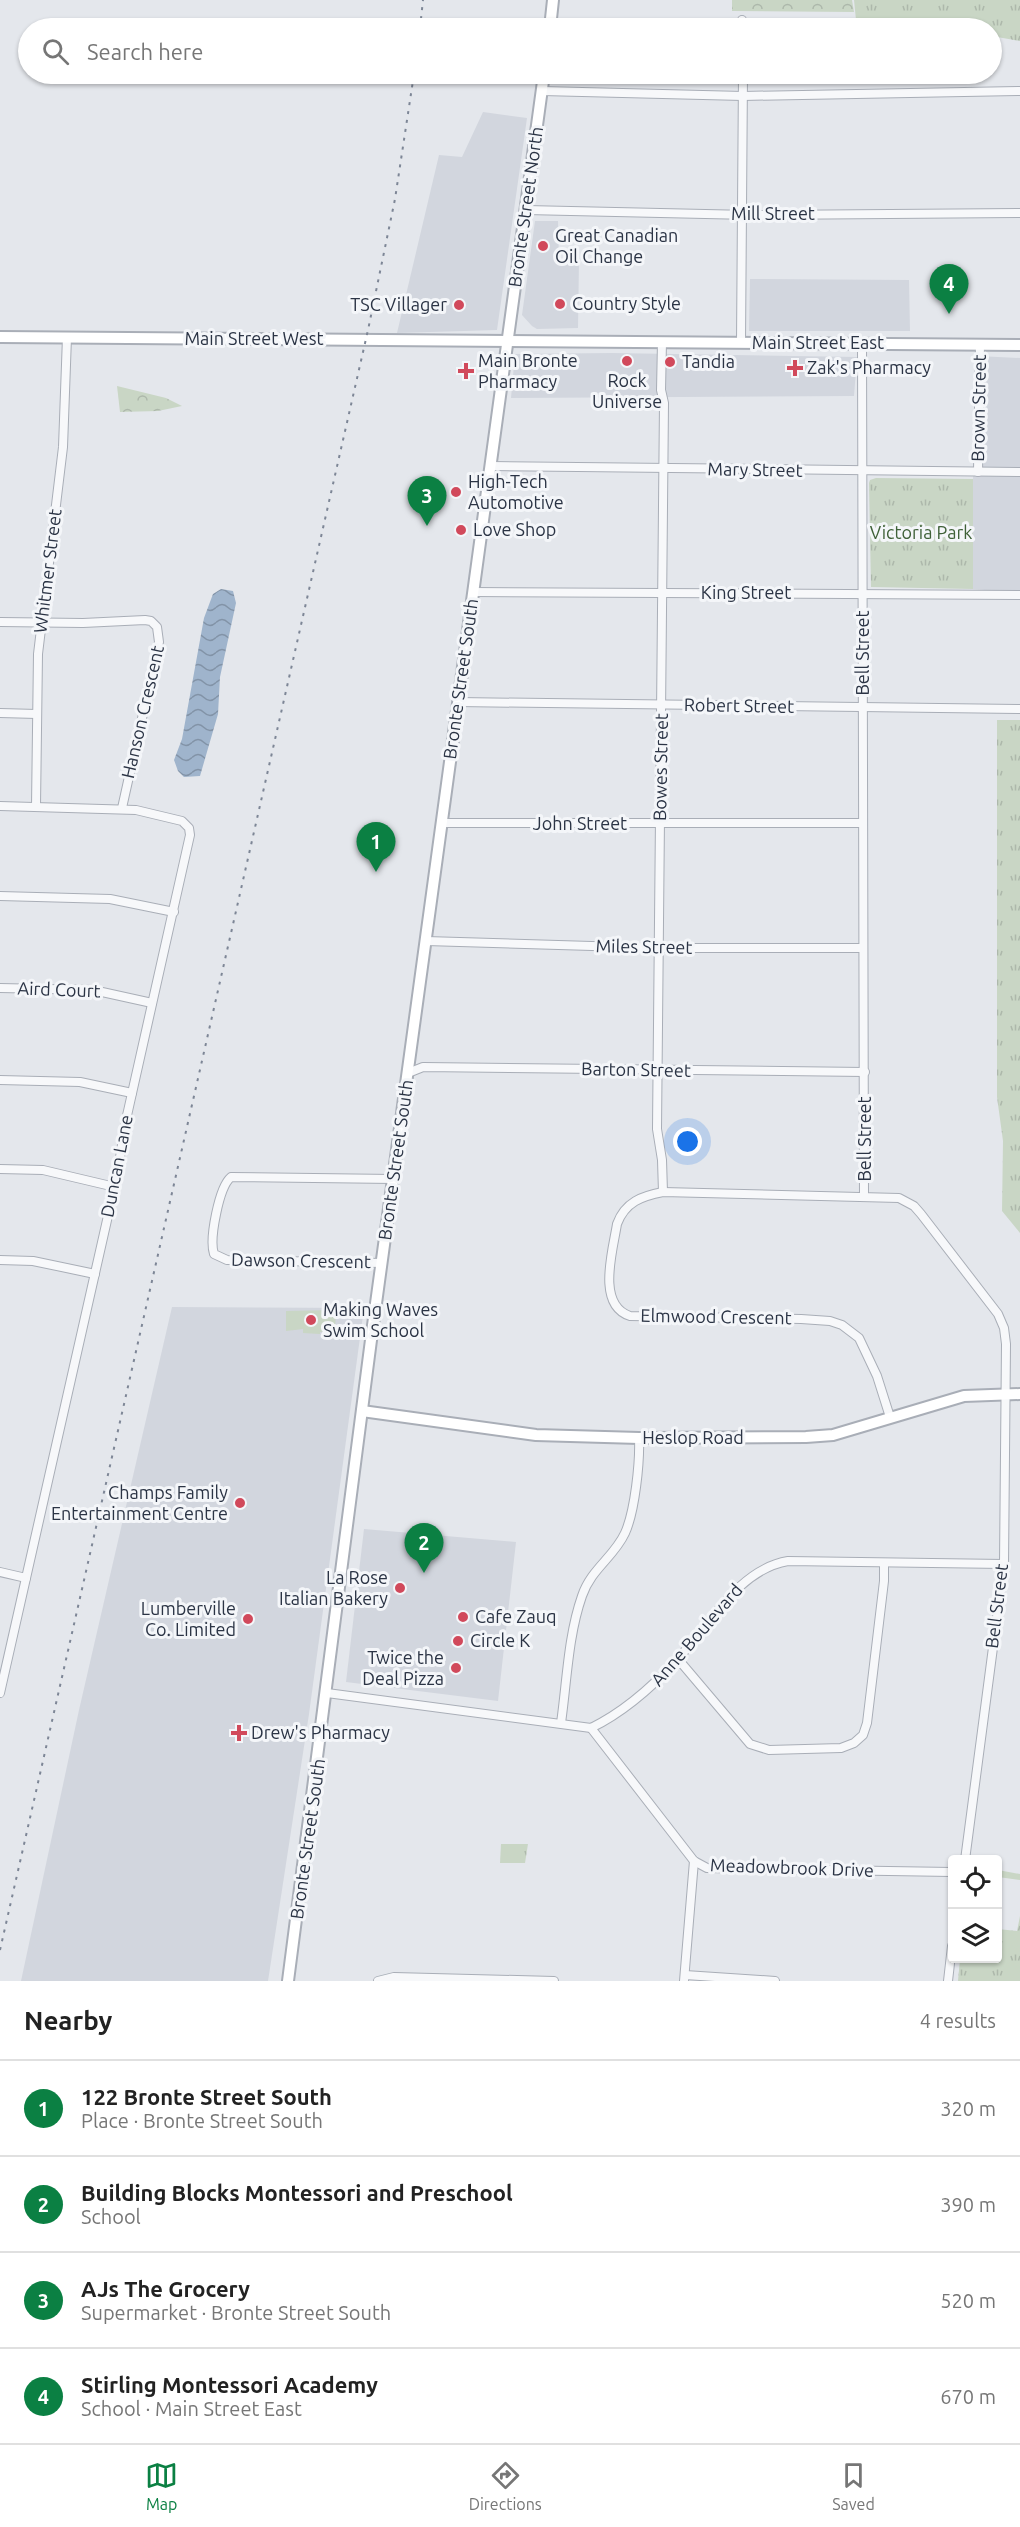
<!DOCTYPE html>
<html lang="en">
<head>
<meta charset="utf-8">
<style>
	body { margin:0; font-family:Ubuntu,sans-serif; background:#f6f6f6; color:#222 }
	.controls { position:absolute; right:18px; bottom:18px; display:grid; overflow:hidden; border-radius:6px; box-shadow:0 2px 4px #0004 }
	.controls button { width:54px; height:54px; display:grid; place-items:center; padding:0; border:0; border-bottom:2px solid #e0e0e0; background:#fff; color:#222; font:30px sans-serif }
	.you { position:absolute; left:688px; top:1142px; width:21px; height:21px; margin:-15px; border:4px solid #fff; border-radius:50%; background:#1a73e8; box-shadow:0 0 0 9px #1a73e833 }
	.badge { display:grid; place-items:center; width:39px; height:39px; border-radius:50%; background:#0b8043; color:#fff; font-size:20px; font-weight:700 }
	.pin { position:absolute; translate:-50% -50px; filter:drop-shadow(0 2px 3px #0008) }
	.pin::after { content:''; position:absolute; top:32px; width:21px; height:18px; background:inherit; clip-path:polygon(0 0,100% 0,50% 100%) }
	.list { margin:0; padding:0; list-style:none }
	h2 { display:flex; justify-content:space-between; align-items:center; height:78px; margin:0; padding:0 24px; font-size:26px }
	h2 small { font-size:20px; font-weight:400; color:#767676 }
	.list li { display:grid; grid-template-columns:39px 1fr auto; gap:18px; align-items:center; box-sizing:border-box; height:96px; padding:0 24px; border-top:2px solid #e0e0e0 }
	.list b { display:block; font-size:22px; white-space:nowrap }
	.list p { margin:0; font-size:20px; white-space:nowrap; color:#767676 }
	.list em { font-size:20px; font-style:normal; color:#767676 }
	.icon { flex:none; width:33px; height:33px; fill:none; stroke:currentColor; stroke-width:2; stroke-linecap:round; stroke-linejoin:round }
	.map { position:relative; flex:none; width:1020px; height:1981px; overflow:hidden }
	.search { position:absolute; background:#fff; box-shadow:0 2px 4px #0004; left:18px; right:18px; top:18px; height:66px; display:flex; align-items:center; gap:15px; box-sizing:border-box; padding:0 21px; border-radius:33px; color:#767676; font-size:22px }
	.sheet { height:462px; background:#fff }
	nav { display:flex; justify-content:space-around; align-items:center; box-sizing:border-box; height:84px; border-top:2px solid #e0e0e0; background:#fff; font-size:16px; color:#767676 }
	nav a { display:grid; justify-items:center; gap:3px }
	nav .on { color:#0b8043 }
	.map>svg:first-child { display:block }
	.built { fill:#d2d6de }
	.green { fill:#c9d6c5 }
	.forest { fill:url(#forest-crowns) }
	.park { fill:url(#park-tufts) }
	.water { fill:url(#water-waves) }
	.lines { fill:none; stroke-linecap:round; stroke-linejoin:round }
	.street-casing { stroke:#a9aeb7; stroke-width:10 }
	.secondary-casing { stroke:#a9aeb7; stroke-width:14 }
	.street { stroke:#f7f8fa; stroke-width:8 }
	.secondary { stroke:#fff; stroke-width:10 }
	.rail { stroke:#7d8696; stroke-width:2; stroke-dasharray:3 6; stroke-linecap:butt }
	.poi-dot { fill:#d1495b; stroke:#f4f6f9; stroke-width:2 }
	.labels { text-anchor:middle; stroke-width:6; stroke-linejoin:round; paint-order:stroke }
	.street-label { font-size:18px; fill:#2b3445; stroke:#f4f6f9 }
	.poi-label { font-size:18px; fill:#2b3445; stroke:#f4f6f9; text-anchor:start }
	.park-label { font-size:18px; fill:#3f6138; stroke:#f4f6f9 }
</style>
</head>
<body>
<div class="map">
<svg width="1020" height="1981" viewBox="0 0 1020 1981">
	<defs>
		<pattern id="forest-crowns" width="20" height="18" patternUnits="userSpaceOnUse" patternTransform="scale(1.5)"><rect width="20" height="18" fill="#c9d6c5"/><path d="M2 6a3 3 0 1 1 6 0M12 15a3 3 0 1 1 6 0" fill="none" stroke="#adb8ab"/></pattern>
		<pattern id="park-tufts" width="24" height="20" patternUnits="userSpaceOnUse" patternTransform="scale(1.5)"><rect width="24" height="20" fill="#c9d6c5"/><path d="M3 7l-1-3M5 7V3M7 7l1-3M15 17l-1-3M17 17v-4M19 17l1-3" fill="none" stroke="#adb8ab"/></pattern>
		<pattern id="water-waves" width="16" height="10" patternUnits="userSpaceOnUse" patternTransform="scale(1.5)"><rect width="16" height="10" fill="#9fb4cc"/><path d="M0 5q4-4 8 0t8 0" fill="none" stroke="#8293a7"/></pattern>
	</defs>
	<rect width="100%" height="100%" fill="#e4e7ec"/>
	<!-- built -->
	<g class="built">
		<polygon points="483,112 527,118 497,330 397,333 439,155 462,157"/>
		<polygon points="535,221 558,221 559,259 579,260 578,328 537,329 532,326 522,315"/>
		<polygon points="750,279 909,280 910,331 749,331"/>
		<polygon points="612,353 857,357 854,396 511,398 515,354"/>
		<polygon points="978,356 1020,358 1020,593 973,589 973,479"/>
		<polygon points="172,1307 364,1308 309,1714 268,1981 21,1981 79,1710"/>
		<polygon points="364,1529 516,1542 498,1701 346,1682"/>
	</g>
	<!-- green -->
	<polygon class="green" points="336,1310 335,1330 320,1332 320,1334 303,1333 303,1329 286,1331 286,1311"/>
	<!-- forest -->
	<g class="forest">
		<polygon points="732,0 852,0 854,12 732,11"/>
		<polygon points="117,386 166,398 182,406 158,411 120,412"/>
	</g>
	<!-- park -->
	<g class="park">
		<polygon points="854,0 1020,0 1020,41 992,36 992,28 929,28 856,20"/>
		<polygon points="876,478 973,479 973,589 871,587 869,483 870,480"/>
		<polygon points="997,720 1020,720 1020,1233 1002,1211 1003,1141 997,1097"/>
		<polygon points="501,1844 528,1844 525,1863 500,1863"/>
		<polygon points="998,1870 1020,1874 1020,1880 998,1877"/>
		<polygon points="1020,1916 1020,1981 958,1981 960,1959 998,1958 998,1929 1017,1931"/>
	</g>
	<!-- water -->
	<polygon class="water" points="221,589 233,591 236,603 220,677 218,714 200,776 184,777 178,771 174,760 182,739 204,618 213,594"/>
	<g class="lines">
		<defs>
			<g id="street">
				<polyline points="742,20 742,28"/>
				<polyline points="542,91 743,96 1020,91"/>
				<polyline points="526,210 750,215 1020,213"/>
				<polyline points="662,342 661,390 664,403 657,1129 662,1160 663,1192"/>
				<polyline points="741,343 743,74"/>
				<polyline points="862,343 864,1196"/>
				<polyline points="491,466 1020,472"/>
				<polyline points="978,472 980,344"/>
				<polyline points="473,592 1020,595"/>
				<polyline points="0,622 83,623 145,620 151,621 157,627 159,642 122,808"/>
				<polyline points="458,702 1020,709"/>
				<polyline points="0,713 37,714"/>
				<polyline points="0,806 136,810 182,821 189,828 190,835 126,1120 117,1176 0,1693"/>
				<polyline points="36,806 38,654 63,447 67,337"/>
				<polyline points="441,823 863,823"/>
				<polyline points="0,896 110,899 174,912"/>
				<polyline points="426,941 659,948 862,948"/>
				<polyline points="0,988 93,990 152,1003"/>
				<polyline points="408,1073 423,1067 865,1072"/>
				<polyline points="0,1080 80,1082 132,1093"/>
				<polyline points="0,1169 43,1170 115,1187"/>
				<polyline points="0,1260 33,1261 95,1274"/>
				<path d="M382,1263L227,1260L214,1254C209,1239 219,1187 231,1177L394,1179"/>
				<path d="M890,1417L877,1376L859,1338L842,1325L830,1321L801,1319L630,1316C596,1305 613,1250 617,1224C625,1202 642,1196 663,1192L899,1198L914,1206L921,1214L998,1314L1004,1328L1006,1344L1004,1564L965,1860"/>
				<polyline points="0,1572 26,1578"/>
				<polyline points="678,1659 750,1744 769,1750 841,1748 854,1743 863,1735 867,1723 884,1581 884,1563"/>
				<path d="M327,1693L591,1728C624,1712 653,1686 677,1660C709,1625 739,1569 788,1561L1004,1564"/>
				<path d="M561,1723C567,1681 568,1636 582,1596C591,1569 614,1557 625,1533C635,1511 640,1462 639,1438"/>
				<polyline points="591,1728 694,1861 707,1868 952,1872"/>
				<polyline points="685,1975 775,1981"/>
				<polyline points="378,1981 394,1977 554,1981"/>
				<polyline points="684,1981 694,1861"/>
				<polyline points="948,1981 952,1946"/>
			</g>
			<g id="secondary">
				<polyline points="550,28 553,0"/>
				<polyline points="0,337 1020,345"/>
				<polyline points="362,1411 536,1435 639,1438 806,1437 833,1435 964,1396 1020,1394"/>
				<polyline points="288,1981 371,1340 544,74"/>
			</g>
		</defs>
		<!-- street casing -->
		<use href="#street" class="street-casing"/>
		<!-- secondary casing -->
		<use href="#secondary" class="secondary-casing"/>
		<!-- street -->
		<use href="#street" class="street"/>
		<!-- secondary -->
		<use href="#secondary" class="secondary"/>
		<!-- rail -->
		<g class="rail">
			<polyline points="420,28 423,0"/>
			<polyline points="0,1950 368,330 395,199 414,74"/>
		</g>
	</g>
	<!-- markers -->
	<g class="poi-dot">
		<circle cx="543" cy="246" r="6"/>
		<circle cx="560" cy="304" r="6"/>
		<circle cx="459" cy="305" r="6"/>
		<circle cx="627" cy="361" r="6"/>
		<circle cx="670" cy="362" r="6"/>
		<path d="M792 359h6v6h6v6h-6v6h-6v-6h-6v-6h6z"/>
		<path d="M463 362h6v6h6v6h-6v6h-6v-6h-6v-6h6z"/>
		<circle cx="456" cy="492" r="6"/>
		<circle cx="461" cy="530" r="6"/>
		<circle cx="311" cy="1320" r="6"/>
		<circle cx="240" cy="1503" r="6"/>
		<circle cx="400" cy="1588" r="6"/>
		<circle cx="463" cy="1617" r="6"/>
		<circle cx="248" cy="1619" r="6"/>
		<circle cx="458" cy="1641" r="6"/>
		<circle cx="456" cy="1668" r="6"/>
		<path d="M236 1724h6v6h6v6h-6v6h-6v-6h-6v-6h6z"/>
	</g>
	<g class="labels">
		<!-- street labels -->
		<g class="street-label">
			<text transform="translate(526 207) rotate(-82)" y="6">Bronte Street North</text>
			<text x="773" y="220">Mill Street</text>
			<text x="254" y="345">Main Street West</text>
			<text x="818" y="349">Main Street East</text>
			<text transform="translate(979 408) rotate(-89)" y="6">Brown Street</text>
			<text transform="translate(755 470) rotate(1)" y="6">Mary Street</text>
			<text transform="translate(48 571) rotate(-83)" y="6">Whitmer Street</text>
			<text x="746" y="599">King Street</text>
			<text transform="translate(863 653) rotate(-90)" y="6">Bell Street</text>
			<text transform="translate(461 679) rotate(-82)" y="6">Bronte Street South</text>
			<text transform="translate(739 706) rotate(1)" y="6">Robert Street</text>
			<text transform="translate(143 712) rotate(-77)" y="6">Hanson Crescent</text>
			<text transform="translate(661 767) rotate(-89)" y="6">Bowes Street</text>
			<text x="580" y="830">John Street</text>
			<text transform="translate(644 947) rotate(1)" y="6">Miles Street</text>
			<text transform="translate(59 990) rotate(2)" y="6">Aird Court</text>
			<text transform="translate(636 1070) rotate(1)" y="6">Barton Street</text>
			<text transform="translate(865 1139) rotate(-90)" y="6">Bell Street</text>
			<text transform="translate(396 1160) rotate(-82)" y="6">Bronte Street South</text>
			<text transform="translate(117 1166) rotate(-79)" y="6">Duncan Lane</text>
			<text transform="translate(301 1261) rotate(1)" y="6">Dawson Crescent</text>
			<text transform="translate(716 1317) rotate(1)" y="6">Elmwood Crescent</text>
			<text x="693" y="1444">Heslop Road</text>
			<text transform="translate(997 1606) rotate(-83)" y="6">Bell Street</text>
			<text transform="translate(697 1635) rotate(-49)" y="6">Anne Boulevard</text>
			<text transform="translate(308 1839) rotate(-82)" y="6">Bronte Street South</text>
			<text transform="translate(792 1868) rotate(2)" y="6">Meadowbrook Drive</text>
		</g>
		<!-- poi labels -->
		<g class="poi-label">
			<text x="555" y="242">Great Canadian<tspan x="555" dy="21">Oil Change</tspan></text>
			<text x="572" y="310">Country Style</text>
			<text x="447" y="311" text-anchor="end">TSC Villager</text>
			<text x="478" y="367">Main Bronte<tspan x="478" dy="21">Pharmacy</tspan></text>
			<text x="682" y="368">Tandia</text>
			<text x="807" y="374">Zak's Pharmacy</text>
			<text x="627" y="387" text-anchor="middle">Rock<tspan x="627" dy="21">Universe</tspan></text>
			<text x="468" y="488">High-Tech<tspan x="468" dy="21">Automotive</tspan></text>
			<text x="473" y="536">Love Shop</text>
			<text x="323" y="1316">Making Waves<tspan x="323" dy="21">Swim School</tspan></text>
			<text x="228" y="1499" text-anchor="end">Champs Family<tspan x="228" dy="21">Entertainment Centre</tspan></text>
			<text x="388" y="1584" text-anchor="end">La Rose<tspan x="388" dy="21">Italian Bakery</tspan></text>
			<text x="236" y="1615" text-anchor="end">Lumberville<tspan x="236" dy="21">Co. Limited</tspan></text>
			<text x="475" y="1623">Cafe Zauq</text>
			<text x="470" y="1647">Circle K</text>
			<text x="444" y="1664" text-anchor="end">Twice the<tspan x="444" dy="21">Deal Pizza</tspan></text>
			<text x="251" y="1739">Drew's Pharmacy</text>
		</g>
		<!-- park labels -->
		<g class="park-label">
			<text x="921" y="539">Victoria Park</text>
		</g>
	</g>
</svg>
<div class="controls">
<button><svg class="icon" aria-label="locate" viewBox="0 0 24 24"><circle cx="12" cy="12" r="6"/><path d="M12 2v4M12 18v4M2 12h4M18 12h4"/></svg></button>
<button><svg class="icon" aria-label="layers" viewBox="0 0 24 24"><path d="M12 4l9 5-9 5-9-5zM3 14l9 5 9-5"/></svg></button>
</div>
<div class="you"></div>
<div class="pin badge" style="left:376px;top:872px">1</div>
<div class="pin badge" style="left:424px;top:1573px">2</div>
<div class="pin badge" style="left:427px;top:526px">3</div>
<div class="pin badge" style="left:949px;top:314px">4</div>
<div class="search"><svg class="icon" aria-label="search" viewBox="0 0 24 24"><circle cx="10" cy="10" r="6"/><path d="M15 15l6 6"/></svg>Search here</div>
</div>
<section class="sheet">
<h2>Nearby<small>4 results</small></h2>
<ul class="list">
<li><span class="badge">1</span><div><b>122 Bronte Street South</b><p>Place · Bronte Street South</p></div><em>320 m</em></li>
<li><span class="badge">2</span><div><b>Building Blocks Montessori and Preschool</b><p>School</p></div><em>390 m</em></li>
<li><span class="badge">3</span><div><b>AJs The Grocery</b><p>Supermarket · Bronte Street South</p></div><em>520 m</em></li>
<li><span class="badge">4</span><div><b>Stirling Montessori Academy</b><p>School · Main Street East</p></div><em>670 m</em></li>
</ul>
</section>
<nav>
<a class="on"><svg class="icon" aria-label="map" viewBox="0 0 24 24"><path d="M3 6l6-2 6 2 6-2v14l-6 2-6-2-6 2zM9 4v14M15 6v14"/></svg>Map</a>
<a><svg class="icon" aria-label="directions" viewBox="0 0 24 24"><path d="M12 3l9 9-9 9-9-9zM9 14v-3h6M13 9l2 2-2 2"/></svg>Directions</a>
<a><svg class="icon" aria-label="saved" viewBox="0 0 24 24"><path d="M7 4h10v16l-5-4-5 4z"/></svg>Saved</a>
</nav>
</body>
</html>
